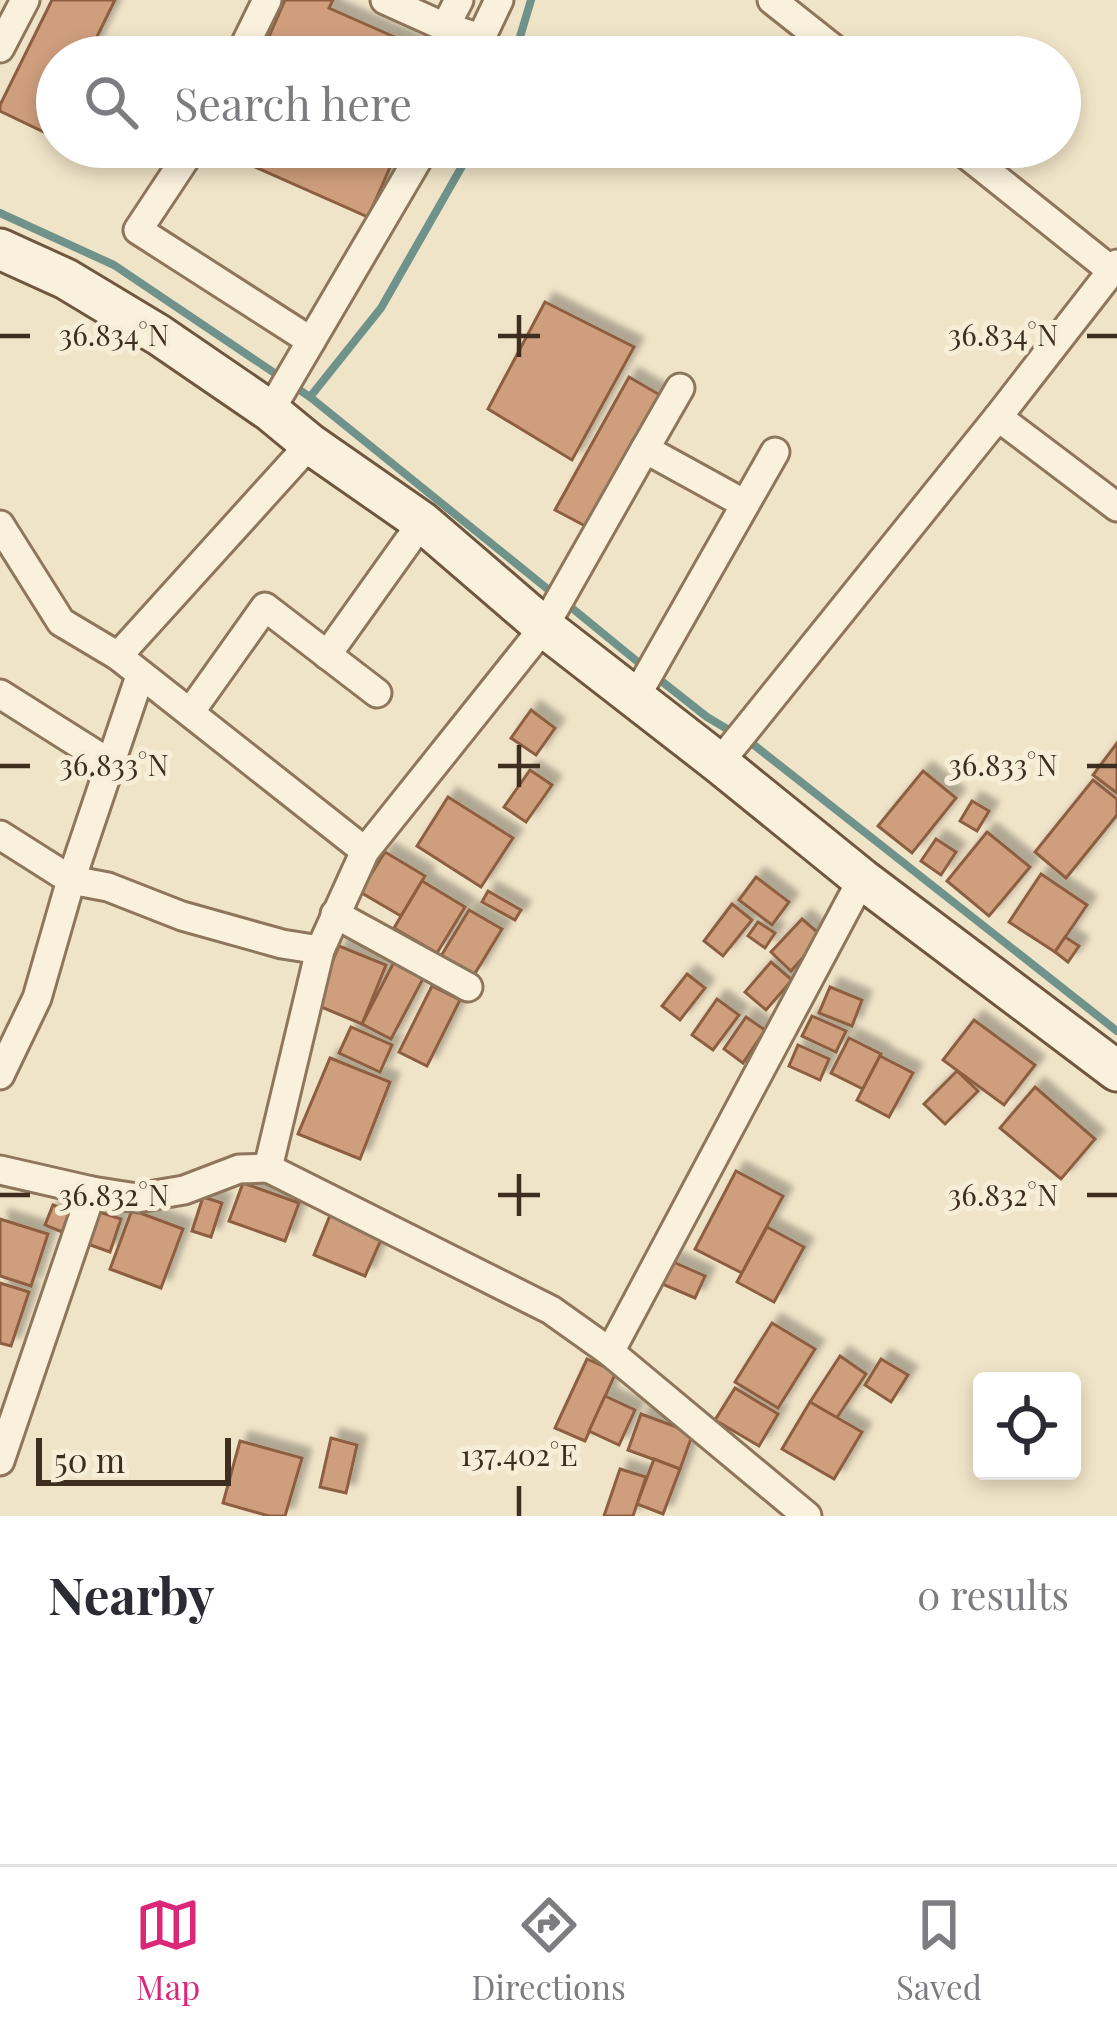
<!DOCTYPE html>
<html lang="en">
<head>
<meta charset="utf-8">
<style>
	body { margin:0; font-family:"Playfair Display",serif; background:#f7f7f7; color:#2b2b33 }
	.controls { position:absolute; right:36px; bottom:36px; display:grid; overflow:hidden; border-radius:12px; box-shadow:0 6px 18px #0003 }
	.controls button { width:108px; height:108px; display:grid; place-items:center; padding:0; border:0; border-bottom:3px solid #e1e1e2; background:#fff; color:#2b2b33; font:60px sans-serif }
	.scale { position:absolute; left:36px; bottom:30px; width:195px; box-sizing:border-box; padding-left:12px; border:6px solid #3d2e20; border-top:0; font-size:33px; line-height:42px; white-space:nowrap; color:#3d2e20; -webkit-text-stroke:9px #f7eed8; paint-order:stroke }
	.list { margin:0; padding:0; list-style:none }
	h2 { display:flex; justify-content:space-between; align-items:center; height:156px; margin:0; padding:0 48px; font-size:51px }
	h2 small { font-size:39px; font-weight:400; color:#7c7c81 }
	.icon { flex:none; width:66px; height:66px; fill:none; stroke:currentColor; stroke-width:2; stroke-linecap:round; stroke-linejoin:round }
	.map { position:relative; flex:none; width:1117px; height:1516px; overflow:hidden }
	.search { position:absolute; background:#fff; box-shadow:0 6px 18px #0003; left:36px; right:36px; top:36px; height:132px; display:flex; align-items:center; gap:30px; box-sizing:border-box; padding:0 42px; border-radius:66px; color:#7c7c81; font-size:45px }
	.sheet { height:348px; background:#fff }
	nav { display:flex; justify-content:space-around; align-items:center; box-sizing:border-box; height:168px; border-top:3px solid #e1e1e2; background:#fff; font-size:33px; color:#7c7c81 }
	nav a { display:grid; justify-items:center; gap:6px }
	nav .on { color:#db2777 }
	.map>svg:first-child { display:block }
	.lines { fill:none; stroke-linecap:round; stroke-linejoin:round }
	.stream { stroke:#6f938a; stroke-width:8 }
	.building { fill:#cf9f7d; stroke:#8d5f41; stroke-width:3; filter:url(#shadow) }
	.street-casing { stroke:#8d765c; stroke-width:33 }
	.secondary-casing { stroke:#6f573f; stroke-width:45 }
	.street { stroke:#faf1dc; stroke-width:27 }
	.secondary { stroke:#faf1dc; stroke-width:39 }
	.ticks { fill:none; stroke:#3d2e20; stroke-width:4.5 }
	.ticks-label { font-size:30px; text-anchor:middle; fill:#3d2e20; stroke:#f7eed8; stroke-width:10; stroke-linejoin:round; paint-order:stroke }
</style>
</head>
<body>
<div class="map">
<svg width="1117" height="1516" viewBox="0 0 1117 1516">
	<defs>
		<filter id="shadow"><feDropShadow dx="9" dy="-9" stdDeviation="3" flood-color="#0004"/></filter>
	</defs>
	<rect width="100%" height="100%" fill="#f0e4c8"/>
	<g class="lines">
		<!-- stream -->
		<g class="stream">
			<polyline points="514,57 531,0"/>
			<polyline points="0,213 114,265 310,397 555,595"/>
			<polyline points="310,397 381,308 473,147"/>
			<polyline points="567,604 644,667"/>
			<polyline points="655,676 707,717 754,745 1117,1031"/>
		</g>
	</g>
	<!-- building -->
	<g class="building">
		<polygon points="52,0 115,0 87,57 57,57 57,117 48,134 0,111 0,105"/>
		<polygon points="285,0 333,0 329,8 440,57 260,57"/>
		<polygon points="220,147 399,147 368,217 219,151"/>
		<polygon points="545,302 634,347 572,460 488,409"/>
		<polygon points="629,377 660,395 589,528 555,510"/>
		<polygon points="531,710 555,728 536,755 511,738"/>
		<polygon points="1117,743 1117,793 1093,775"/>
		<polygon points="530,770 552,785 526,822 504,807"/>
		<polygon points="923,771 956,798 912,853 878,826"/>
		<polygon points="1093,780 1117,799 1117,815 1066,878 1035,852"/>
		<polygon points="448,797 513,838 481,887 417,846"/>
		<polygon points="972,801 989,811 977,831 960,821"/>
		<polygon points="987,832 1030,867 989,916 947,881"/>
		<polygon points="936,839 956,852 941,875 921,861"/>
		<polygon points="385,852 425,876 401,916 360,892"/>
		<polygon points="1041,874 1087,905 1055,952 1009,922"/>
		<polygon points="756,877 789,902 772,925 739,900"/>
		<polygon points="422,881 465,907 437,953 394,928"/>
		<polygon points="488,891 521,910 515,920 482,902"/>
		<polygon points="732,904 752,920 723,956 704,941"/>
		<polygon points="469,910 502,929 474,975 441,956"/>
		<polygon points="802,919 822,936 791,971 771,952"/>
		<polygon points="758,922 775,933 765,948 748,936"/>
		<polygon points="1065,937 1079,946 1068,962 1055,952"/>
		<polygon points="339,946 386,965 362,1024 314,1004"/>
		<polygon points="395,960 425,975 391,1039 362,1024"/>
		<polygon points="771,962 792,980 766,1010 745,992"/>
		<polygon points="687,974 705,988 680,1020 662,1006"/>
		<polygon points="432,986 460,1000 427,1066 399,1052"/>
		<polygon points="830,987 862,1000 852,1026 819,1013"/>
		<polygon points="717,999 739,1015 713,1050 692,1035"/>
		<polygon points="812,1016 846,1031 836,1052 802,1036"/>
		<polygon points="746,1017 765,1030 743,1063 724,1049"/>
		<polygon points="974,1020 1035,1065 1004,1105 943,1060"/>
		<polygon points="351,1027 392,1045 380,1072 339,1053"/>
		<polygon points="849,1038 881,1054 863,1089 831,1073"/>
		<polygon points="798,1045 829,1059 820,1080 789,1066"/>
		<polygon points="880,1056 913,1073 889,1117 857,1100"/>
		<polygon points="330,1058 390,1082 360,1159 298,1134"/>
		<polygon points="957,1071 978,1091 945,1124 924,1104"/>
		<polygon points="1035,1087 1095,1139 1061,1179 1000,1128"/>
		<polygon points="736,1171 783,1196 742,1273 695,1249"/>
		<polygon points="243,1183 299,1203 285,1241 229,1221"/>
		<polygon points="203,1197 222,1203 211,1237 192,1231"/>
		<polygon points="53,1205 70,1211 62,1232 45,1225"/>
		<polygon points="132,1210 183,1229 161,1288 110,1269"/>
		<polygon points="96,1211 121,1219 110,1252 85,1243"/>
		<polygon points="331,1213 383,1235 365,1276 314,1255"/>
		<polygon points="0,1219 48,1234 31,1286 0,1276"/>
		<polygon points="767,1227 804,1247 774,1302 737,1282"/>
		<polygon points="671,1261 705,1276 695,1298 660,1283"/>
		<polygon points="0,1283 29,1292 11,1346 0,1343"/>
		<polygon points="772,1323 815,1349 778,1408 735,1382"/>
		<polygon points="840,1356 866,1374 836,1419 810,1402"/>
		<polygon points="587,1359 616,1372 585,1441 555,1428"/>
		<polygon points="881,1359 908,1375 891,1402 865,1385"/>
		<polygon points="735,1388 778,1414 759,1446 715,1420"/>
		<polygon points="605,1396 635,1410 619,1445 589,1431"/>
		<polygon points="810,1402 862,1432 834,1479 782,1449"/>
		<polygon points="641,1414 693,1433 680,1469 628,1450"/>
		<polygon points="331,1438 357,1445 346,1493 320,1487"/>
		<polygon points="240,1441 302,1458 285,1516 269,1516 223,1503"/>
		<polygon points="654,1459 680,1469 663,1514 637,1504"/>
		<polygon points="620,1469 646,1477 633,1516 604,1516"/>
	</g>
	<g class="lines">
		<defs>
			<g id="street">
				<polyline points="385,0 445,27 481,38"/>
				<polyline points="772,0 844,57"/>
				<polyline points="445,27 459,0"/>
				<polyline points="0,48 25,0"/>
				<polyline points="239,57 267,0"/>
				<polyline points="472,57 499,0"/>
				<polyline points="193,147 138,230 311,341"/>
				<polyline points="957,147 1112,271"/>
				<polyline points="270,411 425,147"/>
				<polyline points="998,417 1117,507"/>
				<polyline points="645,449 680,388"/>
				<polyline points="0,525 61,622 118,656 365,851"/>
				<polyline points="327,655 422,522"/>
				<polyline points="118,656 310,444"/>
				<polyline points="0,694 111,764"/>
				<polyline points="635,698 775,452"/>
				<polyline points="191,711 265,607 377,693"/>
				<polyline points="719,763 998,417 1117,264"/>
				<polyline points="0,835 71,880 108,887 182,916 282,944 320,950"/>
				<polyline points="335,914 468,987"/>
				<polyline points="0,1075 37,998 71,880 140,676"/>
				<polyline points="268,1168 320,950 365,851 544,627 645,449 745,504"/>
				<polyline points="0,1170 92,1191 137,1198 184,1190 239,1169 268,1168 551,1310 610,1352 807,1516"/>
				<polyline points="610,1352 862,879"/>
				<polyline points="0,1461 92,1191"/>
			</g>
			<polyline id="secondary" points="0,249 66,279 159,335 270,411 310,444 422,522 544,627 719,763 862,879 1117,1071"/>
		</defs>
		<!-- street casing -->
		<use href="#street" class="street-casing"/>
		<!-- secondary casing -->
		<use href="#secondary" class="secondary-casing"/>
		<!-- street -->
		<use href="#street" class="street"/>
		<!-- secondary -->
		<use href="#secondary" class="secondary"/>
	</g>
	<!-- ticks -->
	<path class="ticks" d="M519,315V357M0,336H30M498,336H540M1087,336H1117M519,745V787M0,766H30M498,766H540M1087,766H1117M519,1174V1216M0,1195H30M498,1195H540M1087,1195H1117M519,1486V1516"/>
	<g class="ticks-label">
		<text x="114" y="346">36.834°N</text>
		<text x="1003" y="346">36.834°N</text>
		<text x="114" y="776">36.833°N</text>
		<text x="1003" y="776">36.833°N</text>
		<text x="114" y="1206">36.832°N</text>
		<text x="1003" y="1206">36.832°N</text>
		<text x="519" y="1466">137.402°E</text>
	</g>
</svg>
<div class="controls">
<button><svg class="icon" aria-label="locate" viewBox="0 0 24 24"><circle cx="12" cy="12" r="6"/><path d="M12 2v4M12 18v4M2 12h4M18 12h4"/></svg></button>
</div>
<div class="scale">50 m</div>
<div class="search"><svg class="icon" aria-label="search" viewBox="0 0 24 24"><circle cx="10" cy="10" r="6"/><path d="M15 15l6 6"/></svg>Search here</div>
</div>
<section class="sheet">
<h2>Nearby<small>0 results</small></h2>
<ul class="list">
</ul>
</section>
<nav>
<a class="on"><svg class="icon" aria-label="map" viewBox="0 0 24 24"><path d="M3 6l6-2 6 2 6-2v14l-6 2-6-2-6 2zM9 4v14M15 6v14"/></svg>Map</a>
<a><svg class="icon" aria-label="directions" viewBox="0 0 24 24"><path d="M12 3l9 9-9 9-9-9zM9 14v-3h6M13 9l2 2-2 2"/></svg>Directions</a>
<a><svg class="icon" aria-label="saved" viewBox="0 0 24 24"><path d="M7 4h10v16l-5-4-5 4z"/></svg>Saved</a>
</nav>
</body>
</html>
